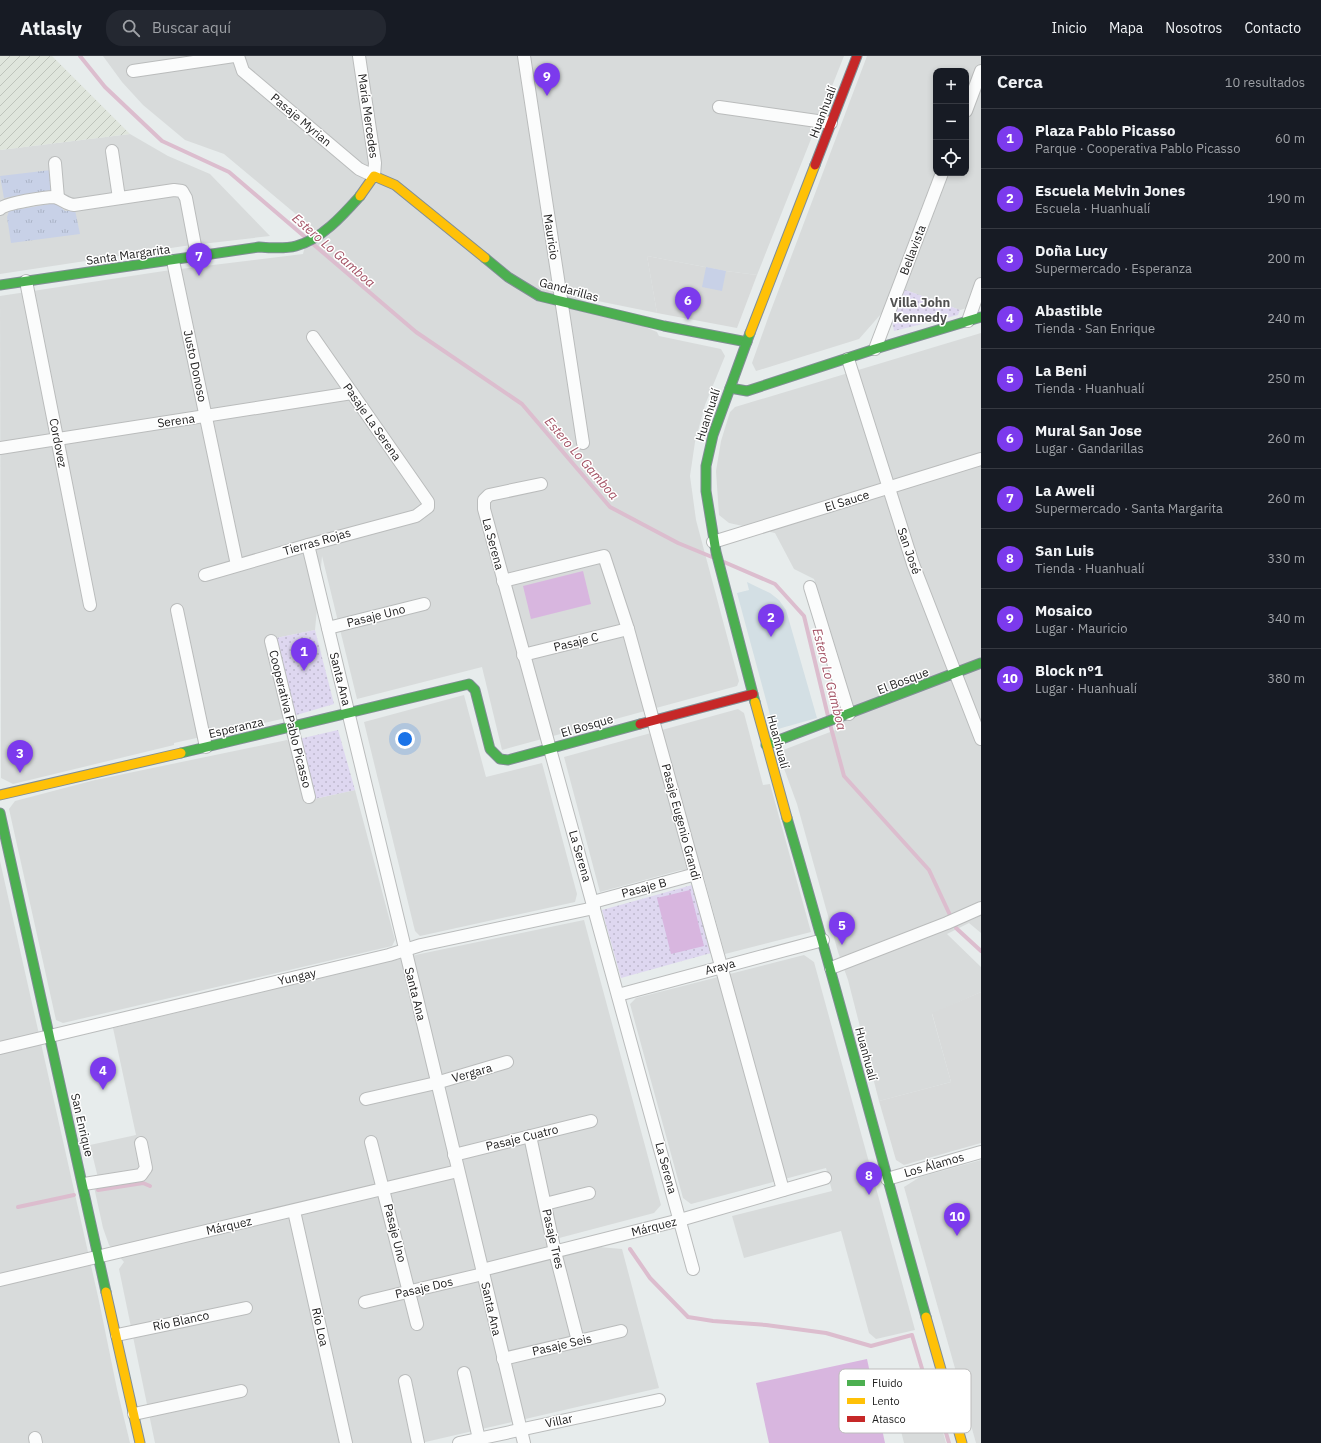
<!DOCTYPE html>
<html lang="es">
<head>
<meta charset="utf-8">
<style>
	body { margin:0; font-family:"IBM Plex Sans",sans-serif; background:#242831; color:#f1f3f6 }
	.controls { position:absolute; right:12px; top:12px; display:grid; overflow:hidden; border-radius:8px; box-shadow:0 2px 6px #0003 }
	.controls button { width:36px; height:36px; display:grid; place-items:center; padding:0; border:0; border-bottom:1px solid #363941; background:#171b24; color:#f1f3f6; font:20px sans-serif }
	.you { position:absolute; left:405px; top:683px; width:14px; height:14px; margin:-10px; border:3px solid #fff; border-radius:50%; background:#1a73e8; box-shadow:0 0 0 6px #1a73e833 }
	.badge { display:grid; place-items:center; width:26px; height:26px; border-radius:50%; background:#7c3aed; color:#fff; font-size:13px; font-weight:700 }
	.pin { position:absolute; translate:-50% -33px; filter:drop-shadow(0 1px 2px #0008) }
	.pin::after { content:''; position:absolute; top:21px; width:14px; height:12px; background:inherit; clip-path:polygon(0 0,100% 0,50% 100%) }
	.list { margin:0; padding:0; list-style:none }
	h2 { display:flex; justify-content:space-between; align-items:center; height:52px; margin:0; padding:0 16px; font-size:17px }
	h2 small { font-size:13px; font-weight:400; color:#9ea1a6 }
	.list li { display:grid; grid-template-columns:26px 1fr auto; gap:12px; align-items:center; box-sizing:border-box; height:60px; padding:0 16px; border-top:1px solid #363941 }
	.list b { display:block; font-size:15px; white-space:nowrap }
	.list p { margin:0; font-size:13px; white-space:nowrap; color:#9ea1a6 }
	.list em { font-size:13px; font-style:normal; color:#9ea1a6 }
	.icon { flex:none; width:22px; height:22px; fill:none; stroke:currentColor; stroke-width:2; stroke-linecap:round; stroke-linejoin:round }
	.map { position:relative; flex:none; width:981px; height:1387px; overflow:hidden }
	header { display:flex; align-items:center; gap:24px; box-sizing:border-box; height:56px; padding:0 20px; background:#171b24; border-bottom:1px solid #363941 }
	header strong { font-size:19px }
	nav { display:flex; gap:22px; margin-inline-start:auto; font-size:14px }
	.search { width:280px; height:36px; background:#242831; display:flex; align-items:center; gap:10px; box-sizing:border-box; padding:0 14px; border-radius:16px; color:#9ea1a6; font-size:15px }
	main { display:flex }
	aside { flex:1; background:#171b24 }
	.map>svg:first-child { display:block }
	.residential { fill:#d8dbdb; fill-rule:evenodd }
	.industrial { fill:url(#industrial-furrows) }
	.education { fill:#d3dfe4 }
	.religious { fill:#d8dada }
	.grass { fill:url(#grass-tufts) }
	.park { fill:url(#park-dots) }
	.garden { fill:#c8d1e7 }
	.pitch { fill:#d8b6df }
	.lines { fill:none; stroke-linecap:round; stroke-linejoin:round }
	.stream { stroke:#dcbdce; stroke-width:4 }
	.street-casing { stroke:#babcbc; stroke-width:14 }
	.fast-casing { stroke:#818e95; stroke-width:11 }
	.slow-casing { stroke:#818e95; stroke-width:11 }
	.jam-casing { stroke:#818e95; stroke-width:11 }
	.street { stroke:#fbfcfc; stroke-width:12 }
	.fast { stroke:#4caf50; stroke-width:9 }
	.slow { stroke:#ffc107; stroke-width:9 }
	.jam { stroke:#c62828; stroke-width:9 }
	.labels { text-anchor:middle; stroke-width:3; stroke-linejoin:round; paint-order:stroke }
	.street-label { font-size:12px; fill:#1e1e1e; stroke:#fff }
	.water-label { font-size:13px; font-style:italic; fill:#a45466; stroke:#fff }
	.neighbourhood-label { font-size:13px; font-weight:bold; fill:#515151; stroke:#fff }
	.key { fill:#fff; stroke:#bcbcbc; stroke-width:1 }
	.key-label { font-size:11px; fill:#1e1e1e }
</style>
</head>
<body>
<header>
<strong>Atlasly</strong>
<div class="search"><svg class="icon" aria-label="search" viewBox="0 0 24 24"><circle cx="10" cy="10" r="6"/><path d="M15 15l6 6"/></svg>Buscar aquí</div>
<nav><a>Inicio</a><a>Mapa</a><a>Nosotros</a><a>Contacto</a></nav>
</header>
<main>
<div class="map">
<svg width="981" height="1387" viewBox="0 0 981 1387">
	<defs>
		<pattern id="industrial-furrows" width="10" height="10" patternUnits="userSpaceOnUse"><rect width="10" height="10" fill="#dfe5dc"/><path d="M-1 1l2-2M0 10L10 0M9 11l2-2" fill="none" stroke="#bfc4bc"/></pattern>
		<pattern id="grass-tufts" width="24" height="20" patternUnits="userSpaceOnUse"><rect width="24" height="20" fill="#c8d1e7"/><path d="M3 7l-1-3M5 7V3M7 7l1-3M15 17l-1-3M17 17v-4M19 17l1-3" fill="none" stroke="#abb3c6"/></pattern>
		<pattern id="park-dots" width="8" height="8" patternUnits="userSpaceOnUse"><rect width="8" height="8" fill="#ded7f0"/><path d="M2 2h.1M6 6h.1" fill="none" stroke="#beb8cd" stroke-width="1.8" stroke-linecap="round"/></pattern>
	</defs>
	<rect width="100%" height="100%" fill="#e7ecec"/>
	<!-- residential -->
	<g class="residential">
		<polygon points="103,0 844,0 757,219 726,215 647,200 657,257 573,240 657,276 659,280 721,293 725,300 705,349 695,386 690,420 696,464 739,625 737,630 502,694 482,611 357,643 322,500 315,574 276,582 286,662 174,687 174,689 13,728 1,722 0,240 164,215 303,198 310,170 224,98 185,84 143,49 122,26"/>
		<path d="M867,0H981V248L960,254L903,233L859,283L756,315L752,307L768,262ZM936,15H966V117H936Z"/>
		<polygon points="130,78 168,100 210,118 270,180 184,190 0,218 0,94"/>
		<polygon points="981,277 981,877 969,867 947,878 981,911 981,936 932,958 951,1026 879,1045 848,924 838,896 797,748 778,696 838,673 851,643 814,523 794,513 775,477 729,467 719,459 716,415 721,385 730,356 735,351"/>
		<polygon points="464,639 486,721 542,707 577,838 575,846 420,880 415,875 364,666"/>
		<polygon points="738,653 744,657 763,729 770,728 811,876 725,898 703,818 681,814 600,836 564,701"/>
		<polygon points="287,684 293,688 314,743 355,734 395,884 392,890 63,967 56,964 9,753 15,745 95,724"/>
		<polygon points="0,805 99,1245 117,1333 130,1387 0,1387"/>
		<polygon points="584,864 661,1149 654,1157 544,1186 622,1193 659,1332 421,1387 155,1387 119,1213 124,1206 109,1189 103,1172 94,1131 100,1130 90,1089 136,1079 113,972 420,898"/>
		<polygon points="804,899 814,906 915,1274 876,1283 869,1277 841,1175 744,1202 732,1160 832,1135 826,1112 691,1148 683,1142 630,948 636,942"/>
		<polygon points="981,1104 981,1387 976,1387 904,1131 920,1121"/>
		<polygon points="931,1334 946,1387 904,1387 893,1343"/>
	</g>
	<!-- industrial -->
	<polygon class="industrial" points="0,0 52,0 130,78 0,94"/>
	<!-- education -->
	<polygon class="education" points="747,526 770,537 779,544 786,554 817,662 778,673 773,670 737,537 749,534"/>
	<!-- religious -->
	<g class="religious">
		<polygon points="647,200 726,215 757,219 737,272 657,257"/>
		<polygon points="981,936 981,1087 904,1109 896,1104 879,1045 951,1026 932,957"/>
	</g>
	<!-- grass -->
	<g class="grass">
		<polygon points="51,114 52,134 4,142 0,120"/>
		<polygon points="56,147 65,155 75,154 80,178 11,187 7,161 9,155"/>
	</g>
	<!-- park -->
	<g class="park">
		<polygon points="903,233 960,254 958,259 894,275 892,265"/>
		<polygon points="315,574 334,648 293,660 276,582"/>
		<polygon points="338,674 355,734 314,743 299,683"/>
		<polygon points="692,829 711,897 621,922 602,854"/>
	</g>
	<!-- garden -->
	<polygon class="garden" points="706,211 726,215 722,235 702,231"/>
	<!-- pitch -->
	<g class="pitch">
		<polygon points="583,515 591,548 531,563 523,530"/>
		<polygon points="690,834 704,890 671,898 657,842"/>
		<polygon points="867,1303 885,1387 769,1387 756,1327"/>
	</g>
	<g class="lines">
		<!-- stream -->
		<g class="stream">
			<polyline points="80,0 105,31 162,85 229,116 305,181"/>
			<polyline points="313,188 416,276 522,348 610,451 678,487 712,501"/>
			<polyline points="724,506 775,528 804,560 828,660"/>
			<polyline points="830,668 844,720 929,814 956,872 981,895"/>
			<polyline points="98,1134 143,1127 150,1130"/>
			<polyline points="18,1151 74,1139"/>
			<polyline points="630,1193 650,1222 688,1261 713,1265 766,1269 826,1277 871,1290 912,1279 926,1326 933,1333 949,1387"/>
		</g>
		<defs>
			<g id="street">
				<polyline points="238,0 243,15 359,113 374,120 375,107 359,0"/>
				<polyline points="524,0 583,387"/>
				<polyline points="133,15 234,0"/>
				<polyline points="719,51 831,67"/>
				<polyline points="966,55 981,15"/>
				<polyline points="112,95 119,142"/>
				<polyline points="55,107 58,142"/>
				<path d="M0,153C5,147 46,141 54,141C61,142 65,148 74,149L174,134L182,135L186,142L197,200"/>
				<polyline points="173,205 237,509"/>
				<polyline points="26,225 90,549"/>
				<polyline points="968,265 981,228"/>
				<polyline points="875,293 942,117"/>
				<polyline points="848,303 913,508 981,683"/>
				<polyline points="0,392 352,337"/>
				<polyline points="541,428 489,439 484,444 484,453 693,1213"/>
				<polyline points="713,486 981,403"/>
				<polyline points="308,489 524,1387"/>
				<polyline points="205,519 308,489 416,460 428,451 428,446 313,281"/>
				<polyline points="503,525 604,500 628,573 653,664 783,1134"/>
				<polyline points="810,531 849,658"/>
				<polyline points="177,554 206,691"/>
				<polyline points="328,572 424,548"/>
				<polyline points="271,585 309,741"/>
				<polyline points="523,599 628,573"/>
				<polyline points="593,846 696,818"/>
				<polyline points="831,912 947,867 981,852"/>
				<polyline points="618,939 823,884"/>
				<polyline points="0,992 389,899 421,889 594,852"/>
				<polyline points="366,1043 436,1027 507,1006"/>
				<polyline points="530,1080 555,1196 578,1285"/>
				<polyline points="371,1086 417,1268"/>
				<polyline points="454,1099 591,1065"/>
				<polyline points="887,1123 981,1096"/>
				<polyline points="84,1128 141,1119 146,1112 141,1087"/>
				<polyline points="545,1148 589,1137"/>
				<polyline points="294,1155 346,1387"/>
				<polyline points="482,1214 680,1164 825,1122"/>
				<polyline points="0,1224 458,1115"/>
				<polyline points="365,1246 483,1218"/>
				<polyline points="117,1279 246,1252"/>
				<polyline points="503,1303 621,1275"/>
				<polyline points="464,1317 479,1383"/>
				<polyline points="405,1325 418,1387"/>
				<polyline points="134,1358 241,1335"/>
				<polyline points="35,1382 36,1387"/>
				<polyline points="459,1387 659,1344"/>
			</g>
			<g id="fast">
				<polyline points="485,202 508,221 539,240 664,270 747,286"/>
				<path d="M0,229L259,191C271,192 285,193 296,190C322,183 343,159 360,140"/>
				<polyline points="750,277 713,379 706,410 706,435 716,496 755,646"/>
				<polyline points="730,332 747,335 875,293 981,261"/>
				<polyline points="766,689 981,607"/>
				<polyline points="181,697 469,628 475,634 490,693 500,703 508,704 640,668"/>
				<polyline points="0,757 106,1236"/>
				<path d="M787,762C836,928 879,1095 926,1261"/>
			</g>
			<g id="slow">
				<polyline points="360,140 374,120 395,129 485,202"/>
				<polyline points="750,277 815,109"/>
				<polyline points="755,646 787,762"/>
				<polyline points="0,739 181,697"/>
				<polyline points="106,1236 140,1387"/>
				<polyline points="926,1261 962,1387"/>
			</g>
			<g id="jam">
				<polyline points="815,109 857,0"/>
				<polyline points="640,668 753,638"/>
			</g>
		</defs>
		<!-- street casing -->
		<use href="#street" class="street-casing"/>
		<!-- fast casing -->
		<use href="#fast" class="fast-casing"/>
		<!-- slow casing -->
		<use href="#slow" class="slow-casing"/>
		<!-- jam casing -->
		<use href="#jam" class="jam-casing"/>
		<!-- street -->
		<use href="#street" class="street"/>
		<!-- fast -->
		<use href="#fast" class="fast"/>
		<!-- slow -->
		<use href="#slow" class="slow"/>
		<!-- jam -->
		<use href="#jam" class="jam"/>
	</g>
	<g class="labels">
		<!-- street labels -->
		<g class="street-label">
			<text transform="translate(823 56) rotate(-69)" y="4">Huanhualí</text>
			<text transform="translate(368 60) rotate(82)" y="4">María Mercedes</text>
			<text transform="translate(301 64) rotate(40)" y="4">Pasaje Myrian</text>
			<text transform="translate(551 181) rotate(81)" y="4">Mauricio</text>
			<text transform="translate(913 194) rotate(-69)" y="4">Bellavista</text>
			<text transform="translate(128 199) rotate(-8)" y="4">Santa Margarita</text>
			<text transform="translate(569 234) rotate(15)" y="4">Gandarillas</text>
			<text transform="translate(195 310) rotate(78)" y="4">Justo Donoso</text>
			<text transform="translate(708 359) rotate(-72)" y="4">Huanhualí</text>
			<text transform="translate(176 365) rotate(-8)" y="4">Serena</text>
			<text transform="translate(372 366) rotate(55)" y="4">Pasaje La Serena</text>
			<text transform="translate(58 387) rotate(79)" y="4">Cordovez</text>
			<text transform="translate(847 445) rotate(-17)" y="4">El Sauce</text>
			<text transform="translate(317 486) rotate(-16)" y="4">Tierras Rojas</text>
			<text transform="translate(493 488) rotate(75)" y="4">La Serena</text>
			<text transform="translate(909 495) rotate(71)" y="4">San José</text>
			<text transform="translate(376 560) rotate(-14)" y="4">Pasaje Uno</text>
			<text transform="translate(576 586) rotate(-14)" y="4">Pasaje C</text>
			<text transform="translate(340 623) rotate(76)" y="4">Santa Ana</text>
			<text transform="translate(903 625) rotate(-21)" y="4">El Bosque</text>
			<text transform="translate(290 663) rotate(76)" y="4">Cooperativa Pablo Picasso</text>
			<text transform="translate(587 670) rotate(-16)" y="4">El Bosque</text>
			<text transform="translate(236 672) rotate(-13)" y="4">Esperanza</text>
			<text transform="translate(778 686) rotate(75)" y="4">Huanhualí</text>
			<text transform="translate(681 766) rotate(75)" y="4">Pasaje Eugenio Grandi</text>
			<text transform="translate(580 800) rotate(74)" y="4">La Serena</text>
			<text transform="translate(644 832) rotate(-15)" y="4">Pasaje B</text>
			<text transform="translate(720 911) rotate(-15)" y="4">Araya</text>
			<text transform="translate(297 921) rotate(-13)" y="4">Yungay</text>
			<text transform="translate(415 938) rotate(76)" y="4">Santa Ana</text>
			<text transform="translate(866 998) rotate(75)" y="4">Huanhualí</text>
			<text transform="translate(472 1017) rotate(-16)" y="4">Vergara</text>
			<text transform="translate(82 1069) rotate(77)" y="4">San Enrique</text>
			<text transform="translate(522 1082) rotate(-14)" y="4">Pasaje Cuatro</text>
			<text transform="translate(934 1109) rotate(-16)" y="4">Los Álamos</text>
			<text transform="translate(666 1112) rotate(75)" y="4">La Serena</text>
			<text transform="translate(229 1170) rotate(-13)" y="4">Márquez</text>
			<text transform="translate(654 1171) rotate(-14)" y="4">Márquez</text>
			<text transform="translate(395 1177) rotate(76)" y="4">Pasaje Uno</text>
			<text transform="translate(553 1183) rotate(77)" y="4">Pasaje Tres</text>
			<text transform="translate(424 1232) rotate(-13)" y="4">Pasaje Dos</text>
			<text transform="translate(491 1253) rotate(77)" y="4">Santa Ana</text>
			<text transform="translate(181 1265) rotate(-12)" y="4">Río Blanco</text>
			<text transform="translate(320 1271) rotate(77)" y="4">Río Loa</text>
			<text transform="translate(562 1289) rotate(-13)" y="4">Pasaje Seis</text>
			<text transform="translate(559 1365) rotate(-12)" y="4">Villar</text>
		</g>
		<!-- water labels -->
		<g class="water-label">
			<text transform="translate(334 194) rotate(41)" y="5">Estero Lo Gamboa</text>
			<text transform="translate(582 402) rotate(49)" y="5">Estero Lo Gamboa</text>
			<text transform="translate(830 623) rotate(76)" y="5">Estero Lo Gamboa</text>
		</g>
		<!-- neighbourhood labels -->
		<g class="neighbourhood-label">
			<text x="920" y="251">Villa John<tspan x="920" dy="15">Kennedy</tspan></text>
		</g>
	</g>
	<!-- legend -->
	<rect x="839" y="1313" width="132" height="64" rx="6" class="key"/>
	<rect x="847" y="1324" width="18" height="6" fill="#4caf50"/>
	<rect x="847" y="1342" width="18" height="6" fill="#ffc107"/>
	<rect x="847" y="1360" width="18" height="6" fill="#c62828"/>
	<g class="key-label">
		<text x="872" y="1331">Fluido</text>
		<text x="872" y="1349">Lento</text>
		<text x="872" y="1367">Atasco</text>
	</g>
</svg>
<div class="controls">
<button>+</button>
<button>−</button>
<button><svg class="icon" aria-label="locate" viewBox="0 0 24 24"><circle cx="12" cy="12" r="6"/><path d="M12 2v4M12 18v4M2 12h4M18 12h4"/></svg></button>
</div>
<div class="you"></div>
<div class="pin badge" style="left:304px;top:615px">1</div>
<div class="pin badge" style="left:771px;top:581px">2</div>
<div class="pin badge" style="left:20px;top:717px">3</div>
<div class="pin badge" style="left:103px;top:1034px">4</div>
<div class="pin badge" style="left:842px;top:889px">5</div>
<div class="pin badge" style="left:688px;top:264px">6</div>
<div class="pin badge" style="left:199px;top:220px">7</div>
<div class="pin badge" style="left:869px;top:1139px">8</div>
<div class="pin badge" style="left:547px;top:40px">9</div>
<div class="pin badge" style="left:957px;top:1180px">10</div>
</div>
<aside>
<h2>Cerca<small>10 resultados</small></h2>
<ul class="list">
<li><span class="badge">1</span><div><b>Plaza Pablo Picasso</b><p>Parque · Cooperativa Pablo Picasso</p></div><em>60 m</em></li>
<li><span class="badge">2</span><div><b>Escuela Melvin Jones</b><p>Escuela · Huanhualí</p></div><em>190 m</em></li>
<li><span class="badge">3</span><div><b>Doña Lucy</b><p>Supermercado · Esperanza</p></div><em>200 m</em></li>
<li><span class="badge">4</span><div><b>Abastible</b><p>Tienda · San Enrique</p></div><em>240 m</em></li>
<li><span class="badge">5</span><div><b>La Beni</b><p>Tienda · Huanhualí</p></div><em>250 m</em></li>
<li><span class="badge">6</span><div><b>Mural San Jose</b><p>Lugar · Gandarillas</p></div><em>260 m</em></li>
<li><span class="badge">7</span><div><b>La Aweli</b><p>Supermercado · Santa Margarita</p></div><em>260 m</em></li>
<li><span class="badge">8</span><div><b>San Luis</b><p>Tienda · Huanhualí</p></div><em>330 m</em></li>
<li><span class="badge">9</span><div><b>Mosaico</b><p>Lugar · Mauricio</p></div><em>340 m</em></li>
<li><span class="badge">10</span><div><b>Block n°1</b><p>Lugar · Huanhualí</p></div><em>380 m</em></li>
</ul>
</aside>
</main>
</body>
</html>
